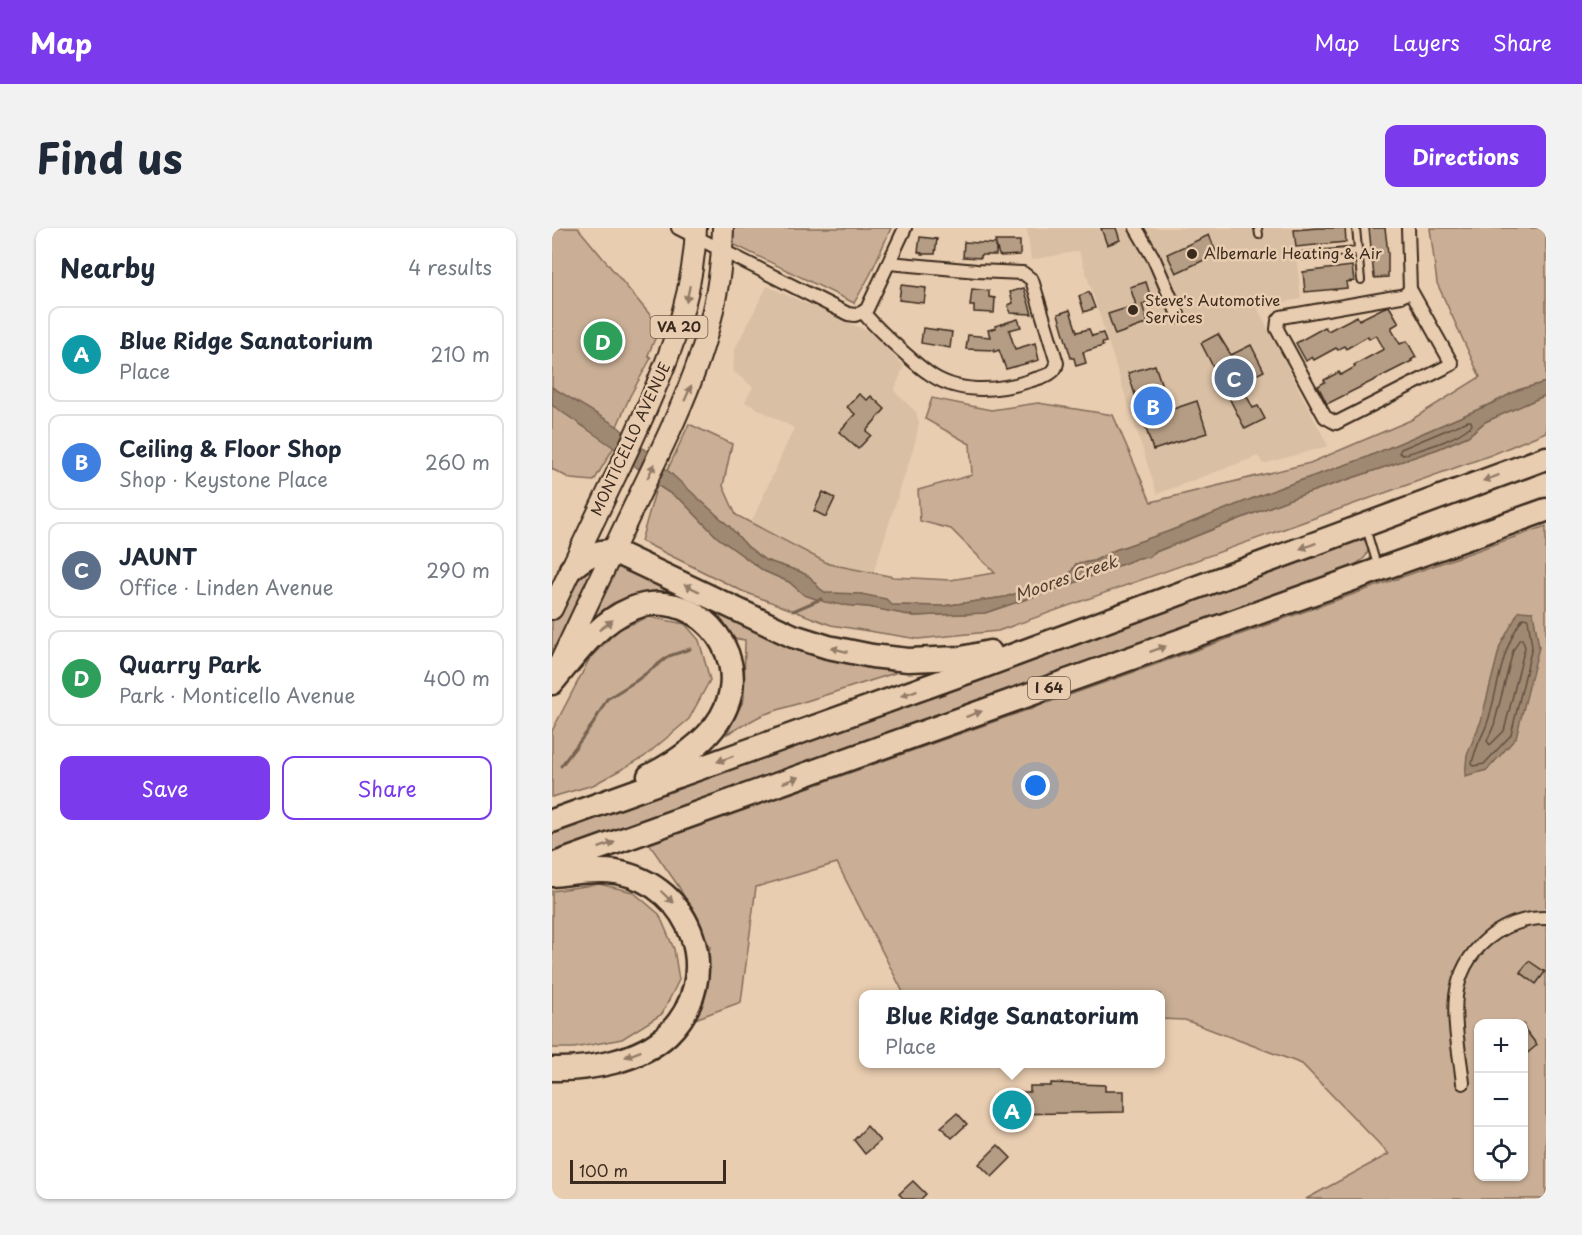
<!DOCTYPE html>
<html lang="en">
<head>
<meta charset="utf-8">
<style>
	body { margin:0; font-family:"Playpen Sans",sans-serif; background:#f2f2f3; color:#1f2937 }
	.controls { position:absolute; right:18px; bottom:18px; display:grid; overflow:hidden; border-radius:12px; box-shadow:0 2px 4px #0004 }
	.controls button { width:54px; height:54px; display:grid; place-items:center; padding:0; border:0; border-bottom:2px solid #e0e1e3; background:#fff; color:#1f2937; font:30px sans-serif }
	.scale { position:absolute; left:18px; bottom:15px; width:156px; box-sizing:border-box; padding-left:6px; border:3px solid #3b2a1e; border-top:0; font-size:16px; line-height:21px; white-space:nowrap; color:#3b2a1e; -webkit-text-stroke:4px #e9cdb0; paint-order:stroke }
	.you { position:absolute; left:484px; top:558px; width:21px; height:21px; margin:-15px; border:4px solid #fff; border-radius:50%; background:#1a73e8; box-shadow:0 0 0 9px #1a73e833 }
	.badge { display:grid; place-items:center; width:39px; height:39px; border-radius:50%; background:#7c3aed; color:#fff; font-size:20px; font-weight:700 }
	.pin { position:absolute; translate:-50% -50%; border:3px solid #fff; box-shadow:0 2px 6px #0006 }
	.popup { position:absolute; left:307px; top:762px; width:306px; height:78px; box-sizing:border-box; display:grid; place-content:center; border-radius:12px; background:#fff; filter:drop-shadow(0 2px 4px #0005); font-size:20px; white-space:nowrap; color:#747a83 }
	.popup b { font-size:22px; color:#1f2937 }
	.popup::after { content:''; position:absolute; left:50%; top:100%; margin-left:-12px; border:12px solid transparent; border-top-color:#fff }
	.list { margin:0; padding:0; list-style:none }
	h2 { display:flex; justify-content:space-between; align-items:center; height:78px; margin:0; padding:0 24px; font-size:26px }
	h2 small { font-size:20px; font-weight:400; color:#747a83 }
	.list li { display:grid; grid-template-columns:39px 1fr auto; gap:18px; align-items:center; box-sizing:border-box; height:96px; margin:0 12px 12px; padding:0 12px; border:2px solid #e0e1e3; border-radius:12px }
	.list b { display:block; font-size:22px; white-space:nowrap }
	.list p { margin:0; font-size:20px; white-space:nowrap; color:#747a83 }
	.list em { font-size:20px; font-style:normal; color:#747a83 }
	.actions { display:flex; gap:12px; padding:18px 24px }
	.actions a { flex:1; padding:14px 0; border:2px solid #7c3aed; border-radius:12px; text-align:center; font-size:21px; color:#7c3aed }
	.actions .main { background:#7c3aed; color:#fff }
	.icon { flex:none; width:33px; height:33px; fill:none; stroke:currentColor; stroke-width:2; stroke-linecap:round; stroke-linejoin:round }
	.map { position:relative; flex:none; width:994px; height:971px; overflow:hidden; border-radius:12px }
	header { display:flex; align-items:center; gap:36px; box-sizing:border-box; height:84px; padding:0 30px; background:#7c3aed; color:#fff }
	header strong { font-size:28px }
	nav { display:flex; gap:33px; margin-inline-start:auto; font-size:21px }
	.intro { display:flex; align-items:center; justify-content:space-between; box-sizing:border-box; height:144px; padding:0 36px }
	h1 { margin:0; font-size:42px }
	.button { padding:15px 27px; border-radius:12px; background:#7c3aed; color:#fff; font-size:21px; font-weight:700 }
	main { display:flex; gap:36px; padding:0 36px }
	aside { flex:1; background:#fff; border-radius:12px; box-shadow:0 2px 4px #0004 }
	.map>svg:first-child { display:block }
	.built { fill:#d9bfa3 }
	.green { fill:#caaf96; stroke:#826c5a; stroke-width:1.5; fill-rule:evenodd }
	.water { fill:#a08973; stroke:#786351; stroke-width:1.5 }
	.lines { fill:none; stroke-linecap:round; stroke-linejoin:round }
	.shore { stroke:#635040; stroke-width:1.5 }
	.stream { stroke:#786351; stroke-width:3 }
	.building { fill:#b59d85; stroke:#3b2a1e; stroke-width:1.5 }
	.service-casing { stroke:#3b2a1e; stroke-width:10 }
	.minor-casing { stroke:#3b2a1e; stroke-width:16 }
	.primary-casing { stroke:#3b2a1e; stroke-width:24 }
	.trunk-casing { stroke:#3b2a1e; stroke-width:24 }
	.motorway-casing { stroke:#3b2a1e; stroke-width:27 }
	.service { stroke:#e9cdb0; stroke-width:6 }
	.minor { stroke:#e9cdb0; stroke-width:12 }
	.primary { stroke:#e9cdb0; stroke-width:20 }
	.trunk { stroke:#e9cdb0; stroke-width:20 }
	.motorway { stroke:#e9cdb0; stroke-width:22 }
	.oneway { fill:#927c67 }
	.poi-dot { fill:#3b2a1e; stroke:#e9cdb0; stroke-width:2 }
	.labels { text-anchor:middle; stroke-width:5; stroke-linejoin:round; paint-order:stroke }
	.shield { fill:#e9cdb0; stroke:#6f5b4a; stroke-width:1.5 }
	.shield-label { font-size:14px; font-weight:bold; fill:#3b2a1e }
	.poi-label { font-size:15px; fill:#3b2a1e; stroke:#e9cdb0; text-anchor:start }
	.street-label { font-size:15px; fill:#3b2a1e; stroke:#e9cdb0 }
	.water-label { font-size:16px; font-style:italic; fill:#4f3d2f; stroke:#e9cdb0 }
</style>
</head>
<body>
<header>
<strong>Map</strong>
<nav><a>Map</a><a>Layers</a><a>Share</a></nav>
</header>
<div class="intro"><h1>Find us</h1><a class="button">Directions</a></div>
<main>
<aside>
<h2>Nearby<small>4 results</small></h2>
<ul class="list">
<li><span class="badge" style="background:#0f9aa8">A</span><div><b>Blue Ridge Sanatorium</b><p>Place</p></div><em>210 m</em></li>
<li><span class="badge" style="background:#3f7fe0">B</span><div><b>Ceiling &amp; Floor Shop</b><p>Shop · Keystone Place</p></div><em>260 m</em></li>
<li><span class="badge" style="background:#5c6f8a">C</span><div><b>JAUNT</b><p>Office · Linden Avenue</p></div><em>290 m</em></li>
<li><span class="badge" style="background:#2e9e5b">D</span><div><b>Quarry Park</b><p>Park · Monticello Avenue</p></div><em>400 m</em></li>
</ul>
<div class="actions"><a class="main">Save</a><a>Share</a></div>
</aside>
<div class="map">
<svg width="994" height="971" viewBox="0 0 994 971">
	<rect width="100%" height="100%" fill="#e9cdb0"/>
	<filter id="ink" filterUnits="userSpaceOnUse"><feTurbulence type="fractalNoise" baseFrequency=".0167" numOctaves="2"/><feDisplacementMap in="SourceGraphic" scale="12" xChannelSelector="R" yChannelSelector="G"/><feConvolveMatrix kernelMatrix="1 2 1 2 8 2 1 2 1" color-interpolation-filters="sRGB"/></filter>
	<g filter="url(#ink)">
		<!-- built -->
		<g class="built">
			<polygon points="475,0 741,0 749,71 705,79 776,218 711,236 706,228 605,266 527,23 479,32"/>
			<polygon points="215,58 318,104 352,138 342,163 364,184 367,195 363,215 321,345 277,336 199,295 242,200 193,174 201,159 181,143 183,121"/>
		</g>
		<!-- green -->
		<g class="green">
			<polygon points="0,0 26,0 108,99 96,127 99,130 78,168 60,210 53,212 62,219 42,253 19,251 0,241"/>
			<polygon points="181,0 339,0 318,47 302,75 181,16"/>
			<polygon points="878,0 994,0 994,154 966,162 941,175 813,230 730,259 615,304 563,322 542,333 524,336 518,346 502,354 453,369 391,378 340,377 309,366 274,365 267,360 258,349 249,344 213,332 195,318 178,299 115,243 137,196 180,216 171,258 184,287 277,336 342,349 398,352 443,345 399,301 368,293 366,262 420,247 418,216 373,191 380,170 439,182 486,175 561,187 599,274 758,235 859,192 928,149 885,55"/>
			<polygon points="994,167 994,204 939,227 446,403 366,411 279,397 190,363 89,313 105,257 130,273 165,309 212,343 237,354 253,367 290,377 316,379 362,388 433,385 522,355 586,330 597,329 601,325 738,271 886,221 916,208 933,194"/>
			<path d="M994,298V971H754L837,926L750,836L633,792L609,791L608,766H352L285,635L204,659L189,774L143,791L158,719L127,659L97,616ZM927,796H972V948H927Z"/>
			<path d="M808,307C831,330 798,339 781,346L0,626V601Z"/>
			<polygon points="70,334 338,435 343,445 210,487 175,506 192,471 193,412 179,410 132,369 109,365 83,367 61,375 51,382 42,392 40,391 42,384 61,341"/>
			<polygon points="44,337 0,432 0,392 4,382 23,346"/>
			<polygon points="97,389 133,396 147,412 158,452 137,491 92,529 41,557 0,569 0,503 38,430 67,401"/>
			<polygon points="47,656 81,664 107,686 122,721 127,752 110,786 70,811 22,820 0,820 0,663"/>
		</g>
		<!-- water -->
		<g class="water">
			<polygon points="994,154 994,167 933,194 916,208 886,221 738,271 601,325 597,329 586,330 522,355 433,385 362,388 316,379 290,377 273,374 252,367 237,354 212,343 165,309 130,273 105,257 61,219 0,177 0,159 65,198 92,221 178,299 195,318 213,332 249,344 258,349 267,360 274,365 309,366 334,371 340,377 391,378 453,369 502,354 518,346 524,336 542,333 563,322 615,304 730,259 813,230 941,175 966,162"/>
			<polygon points="967,383 981,384 987,419 964,510 935,542 913,548 915,527 929,493 948,418"/>
		</g>
		<g class="lines">
			<!-- shore -->
			<g class="shore">
				<path d="M916,193H919L920,197C902,213 873,220 851,227L847,225L849,221Z"/>
				<path d="M971,390L976,391L980,419L959,507L932,536L922,538L920,536C922,522 930,509 935,496C947,460 948,422 971,390Z"/>
				<polygon points="970,411 973,419 952,503 938,517 935,513 942,497 961,423 967,412"/>
			</g>
			<!-- stream -->
			<g class="stream">
				<polyline points="241,383 269,371"/>
				<polyline points="9,538 41,496 55,471 84,453 117,428 138,421"/>
			</g>
		</g>
		<!-- building -->
		<g class="building">
			<polygon points="549,0 564,0 568,12 555,17"/>
			<polygon points="765,0 793,0 794,14 744,19 742,2"/>
			<polygon points="817,0 833,0 836,25 836,49 823,50 822,49"/>
			<polygon points="657,7 665,26 624,45 615,26"/>
			<polygon points="368,9 385,11 383,26 370,26 370,25 366,24"/>
			<polygon points="443,13 468,13 468,27 449,28 447,27 444,17 444,27 429,27 429,30 411,29 412,14 444,16"/>
			<polygon points="800,38 802,53 794,54 795,60 753,64 751,44"/>
			<polygon points="594,54 600,73 590,76 596,95 563,107 556,86 584,77 578,59"/>
			<polygon points="349,57 374,60 372,75 347,72"/>
			<polygon points="472,60 480,86 458,85 456,77 461,75 458,64"/>
			<polygon points="420,61 437,63 437,69 443,70 442,85 422,84 422,78 418,78"/>
			<polygon points="537,64 543,80 532,84 527,68"/>
			<polygon points="837,78 847,95 840,99 840,102 848,116 855,113 864,129 859,132 860,133 775,176 766,158 773,154 772,152 787,144 789,147 803,139 802,137 832,121 824,107 817,111 816,108 794,121 792,118 786,122 784,120 762,132 760,129 754,133 744,115 773,99 776,103 805,88 807,92 831,80"/>
			<polygon points="518,82 525,104 537,101 540,108 551,105 554,114 550,115 551,118 531,124 534,135 524,138 522,130 519,130 506,86"/>
			<polygon points="466,91 469,99 457,102 463,121 483,115 487,132 454,141 447,122 442,124 442,122 414,121 416,107 438,109 436,102 444,100 443,98"/>
			<polygon points="371,100 400,104 398,120 369,115"/>
			<polygon points="666,106 679,127 699,117 712,143 688,155 701,180 706,178 713,191 693,201 649,115"/>
			<polygon points="603,137 618,182 645,173 655,205 601,222 576,145"/>
			<polygon points="307,166 315,172 319,168 333,181 314,203 319,207 306,221 287,204 303,186 295,179"/>
			<polygon points="271,264 283,270 274,289 262,283"/>
			<polygon points="977,733 993,744 984,756 968,744"/>
			<polygon points="972,800 985,817 972,828"/>
			<polygon points="499,855 553,857 553,863 572,863 572,884 460,886 459,864 478,864 478,858 499,858"/>
			<polygon points="405,885 415,896 400,910 389,899"/>
			<polygon points="315,898 328,913 313,926 302,912"/>
			<polygon points="446,917 459,930 440,949 427,936"/>
			<polygon points="361,953 374,966 369,971 352,971 347,966"/>
		</g>
		<g class="lines">
			<defs>
				<g id="service">
					<polyline points="706,0 707,7"/>
					<polyline points="804,0 809,52"/>
					<polyline points="749,28 806,23"/>
					<polyline points="814,300 825,337"/>
				</g>
				<g id="minor">
					<polyline points="126,0 296,86 303,87 311,84"/>
					<polyline points="584,0 602,31 627,89"/>
					<polyline points="856,0 858,61 900,136 784,195 773,189 725,101 726,93 729,89 849,68 854,66 858,61"/>
					<path d="M311,84C323,99 337,111 350,123C358,130 366,138 375,144C404,166 443,164 477,153C488,149 503,148 505,135L480,52L471,45L425,43L337,35"/>
					<polyline points="311,84 315,81 353,0"/>
					<path d="M911,855C908,827 901,796 904,768C910,722 949,690 994,690"/>
				</g>
				<g id="primary">
					<path d="M19,341C39,298 60,256 80,213C112,143 141,78 144,0"/>
					<path d="M4,443C31,387 57,330 84,274C128,182 169,105 171,0"/>
				</g>
				<polyline id="trunk" points="0,381 19,341"/>
				<g id="motorway">
					<path d="M19,341C32,329 43,323 61,323L241,408L276,419L320,428L356,432L410,430L438,424"/>
					<path d="M0,455C23,428 45,395 79,381C139,356 199,421 174,479C161,511 126,533 97,548"/>
					<polyline points="0,593 427,440 994,230"/>
					<polyline points="0,637 994,282"/>
					<path d="M0,647C21,645 42,641 64,644C141,657 173,750 116,806C88,833 37,842 0,841"/>
				</g>
			</defs>
			<!-- service casing -->
			<use href="#service" class="service-casing"/>
			<!-- minor casing -->
			<use href="#minor" class="minor-casing"/>
			<!-- primary casing -->
			<use href="#primary" class="primary-casing"/>
			<!-- trunk casing -->
			<use href="#trunk" class="trunk-casing"/>
			<!-- motorway casing -->
			<use href="#motorway" class="motorway-casing"/>
			<!-- service -->
			<use href="#service" class="service"/>
			<!-- minor -->
			<use href="#minor" class="minor"/>
			<!-- primary -->
			<use href="#primary" class="primary"/>
			<!-- trunk -->
			<use href="#trunk" class="trunk"/>
			<!-- motorway -->
			<use href="#motorway" class="motorway"/>
		</g>
		<!-- one-way arrows -->
		<defs><path id="oneway-solid" d="M-6-.8H1V-3.2L6.5 0L1 3.2V.8H-6Z" transform="scale(1.5)"/></defs>
		<g class="oneway">
			<use href="#oneway-solid" transform="translate(136 66) rotate(102)"/>
			<use href="#oneway-solid" transform="translate(136 165) rotate(-66)"/>
			<use href="#oneway-solid" transform="translate(99 243) rotate(-64)"/>
			<use href="#oneway-solid" transform="translate(939 250) rotate(160)"/>
			<use href="#oneway-solid" transform="translate(756 318) rotate(160)"/>
			<use href="#oneway-solid" transform="translate(140 360) rotate(-155)"/>
			<use href="#oneway-solid" transform="translate(54 397) rotate(-37)"/>
			<use href="#oneway-solid" transform="translate(606 421) rotate(-20)"/>
			<use href="#oneway-solid" transform="translate(287 422) rotate(-167)"/>
			<use href="#oneway-solid" transform="translate(357 465) rotate(160)"/>
			<use href="#oneway-solid" transform="translate(422 486) rotate(-20)"/>
			<use href="#oneway-solid" transform="translate(173 531) rotate(160)"/>
			<use href="#oneway-solid" transform="translate(239 552) rotate(-20)"/>
			<use href="#oneway-solid" transform="translate(55 617) rotate(-20)"/>
			<use href="#oneway-solid" transform="translate(115 669) rotate(44)"/>
			<use href="#oneway-solid" transform="translate(81 826) rotate(159)"/>
		</g>
	</g>
	<!-- markers -->
	<g class="poi-dot">
		<circle cx="640" cy="26" r="6"/>
		<circle cx="581" cy="82" r="6"/>
	</g>
	<g class="labels">
		<!-- shield labels -->
		<g class="shield">
			<rect x="98.5" y="88" width="57" height="22" rx="4.5"/>
			<rect x="476" y="449" width="42" height="22" rx="4.5"/>
		</g>
		<g class="shield-label">
			<text x="127" y="104">VA 20</text>
			<text x="497" y="465">I 64</text>
		</g>
		<!-- poi labels -->
		<g class="poi-label">
			<text x="652" y="31">Albemarle Heating &amp; Air</text>
			<text x="593" y="78">Steve's Automotive<tspan x="593" dy="17">Services</tspan></text>
		</g>
		<!-- street labels -->
		<g class="street-label">
			<text transform="translate(79 211) rotate(-65)" y="5">MONTICELLO AVENUE</text>
		</g>
		<!-- water labels -->
		<g class="water-label">
			<text transform="translate(514 350) rotate(-19)" y="6">Moores Creek</text>
		</g>
	</g>
</svg>
<div class="controls">
<button>+</button>
<button>−</button>
<button><svg class="icon" aria-label="locate" viewBox="0 0 24 24"><circle cx="12" cy="12" r="6"/><path d="M12 2v4M12 18v4M2 12h4M18 12h4"/></svg></button>
</div>
<div class="scale">100 m</div>
<div class="you"></div>
<div class="pin badge" style="left:460px;top:882px;background:#0f9aa8">A</div>
<div class="popup"><b>Blue Ridge Sanatorium</b>Place</div>
<div class="pin badge" style="left:601px;top:178px;background:#3f7fe0">B</div>
<div class="pin badge" style="left:682px;top:150px;background:#5c6f8a">C</div>
<div class="pin badge" style="left:51px;top:113px;background:#2e9e5b">D</div>
</div>
</main>
</body>
</html>
